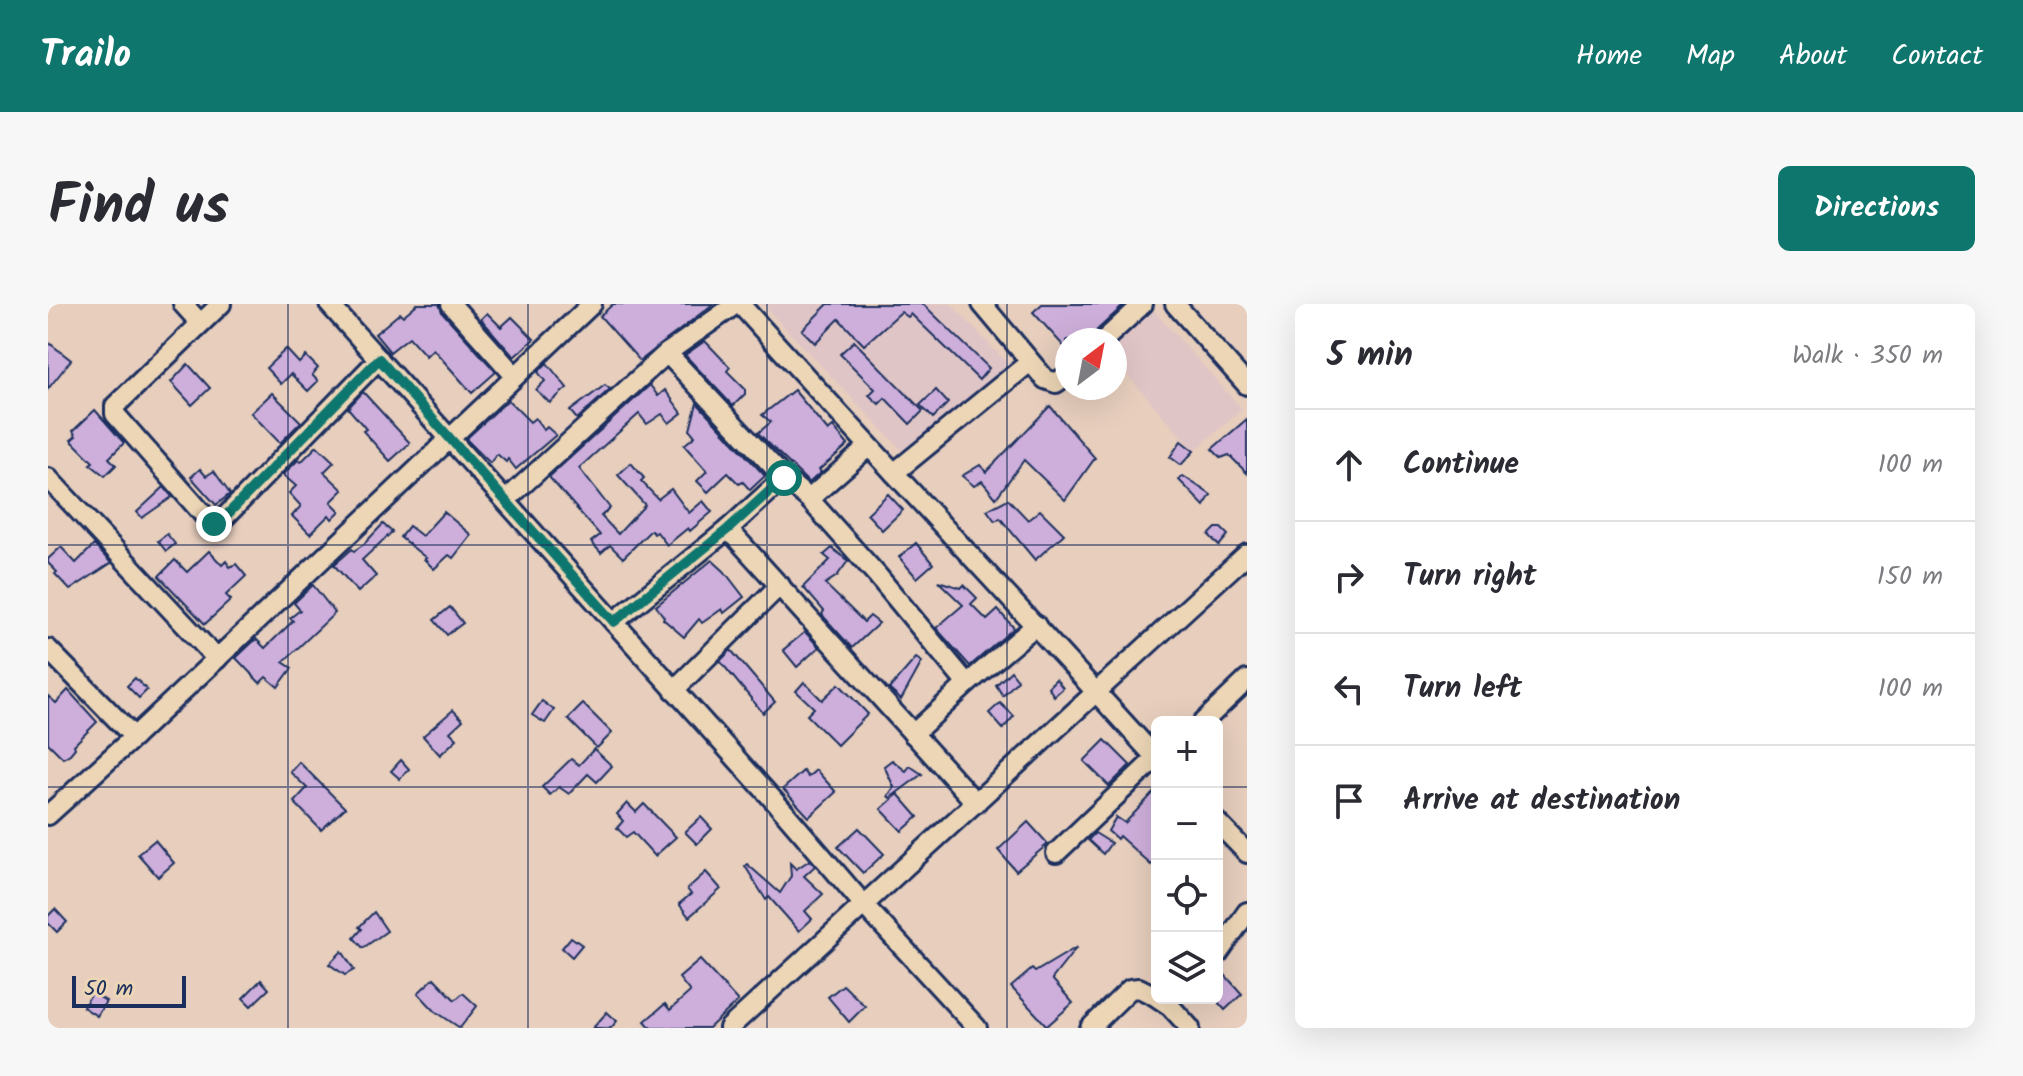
<!DOCTYPE html>
<html lang="en">
<head>
<meta charset="utf-8">
<style>
	body { margin:0; font-family:Kalam,sans-serif; background:#f7f7f7; color:#2b2b33 }
	.controls { position:absolute; right:24px; bottom:24px; display:grid; overflow:hidden; border-radius:12px; box-shadow:0 8px 32px #0002 }
	.controls button { width:72px; height:72px; display:grid; place-items:center; padding:0; border:0; border-bottom:2px solid #e1e1e2; background:#fff; color:#2b2b33; font:40px sans-serif }
	.compass { position:absolute; left:1007px; top:24px; width:72px; height:72px; border-radius:50%; background:#fff; box-shadow:0 8px 32px #0002; rotate:32deg }
	.scale { position:absolute; left:24px; bottom:20px; width:114px; box-sizing:border-box; padding-left:8px; border:4px solid #1b2f5e; border-top:0; font-size:22px; line-height:28px; white-space:nowrap; color:#1b2f5e; -webkit-text-stroke:6px #edd6b6; paint-order:stroke }
	.stop { position:absolute; width:24px; height:24px; margin:-18px; border:6px solid #0f766e; border-radius:50%; background:#fff }
	.stop.end { background:#0f766e; border-color:#fff; box-shadow:0 2px 8px #0008 }
	.list { margin:0; padding:0; list-style:none }
	h2 { display:flex; justify-content:space-between; align-items:center; height:104px; margin:0; padding:0 32px; font-size:34px }
	h2 small { font-size:26px; font-weight:400; color:#7c7c81 }
	.list li { display:grid; grid-template-columns:52px 1fr auto; gap:24px; align-items:center; box-sizing:border-box; height:112px; padding:0 32px; border-top:2px solid #e1e1e2 }
	.list b { display:block; font-size:30px; white-space:nowrap }
	.list em { font-size:26px; font-style:normal; color:#7c7c81 }
	.icon { flex:none; width:44px; height:44px; fill:none; stroke:currentColor; stroke-width:2; stroke-linecap:round; stroke-linejoin:round }
	.map { position:relative; flex:none; width:1199px; height:724px; overflow:hidden; border-radius:12px }
	header { display:flex; align-items:center; gap:48px; box-sizing:border-box; height:112px; padding:0 40px; background:#0f766e; color:#fff }
	header strong { font-size:38px }
	nav { display:flex; gap:44px; margin-inline-start:auto; font-size:28px }
	.intro { display:flex; align-items:center; justify-content:space-between; box-sizing:border-box; height:192px; padding:0 48px }
	h1 { margin:0; font-size:56px }
	.button { padding:20px 36px; border-radius:12px; background:#0f766e; color:#fff; font-size:28px; font-weight:700 }
	main { display:flex; gap:48px; padding:0 48px }
	aside { flex:1; background:#fff; border-radius:12px; box-shadow:0 8px 32px #0002 }
	.map>svg:first-child { display:block }
	.built { fill:#e0c5c6 }
	.building { fill:#ceafdb; stroke:#1b2f5e; stroke-width:2 }
	.lines { fill:none; stroke-linecap:round; stroke-linejoin:round }
	.street-casing { stroke:#1b2f5e; stroke-width:24 }
	.street { stroke:#edd6b6; stroke-width:18 }
	.route { stroke:#0f766e; stroke-width:10 }
	.grid { fill:none; stroke:#1b2f5e; stroke-width:2; stroke-opacity:0.55 }
</style>
</head>
<body>
<header>
<strong>Trailo</strong>
<nav><a>Home</a><a>Map</a><a>About</a><a>Contact</a></nav>
</header>
<div class="intro"><h1>Find us</h1><a class="button">Directions</a></div>
<main>
<div class="map">
<svg width="1199" height="724" viewBox="0 0 1199 724">
	<rect width="100%" height="100%" fill="#e7cebd"/>
	<filter id="ink" filterUnits="userSpaceOnUse"><feTurbulence type="fractalNoise" baseFrequency=".0125" numOctaves="2"/><feDisplacementMap in="SourceGraphic" scale="16" xChannelSelector="R" yChannelSelector="G"/><feConvolveMatrix kernelMatrix="1 2 1 2 8 2 1 2 1" color-interpolation-filters="sRGB"/></filter>
	<g filter="url(#ink)">
		<!-- built -->
		<g class="built">
			<polygon points="714,0 903,0 970,70 871,164"/>
			<polygon points="1100,0 1194,105 1146,147 1067,57 1067,36"/>
		</g>
		<!-- building -->
		<g class="building">
			<polygon points="369,0 391,0 394,8 448,68 424,89 385,45 378,52 361,33 342,48 327,30 352,9 355,12"/>
			<polygon points="565,0 665,0 592,57 552,12"/>
			<polygon points="780,0 875,0 941,64 931,76 863,10 860,13 853,8 816,41 791,15 767,39 754,26"/>
			<polygon points="994,0 1077,0 1048,27 1044,36 1019,36 1019,46 985,8"/>
			<polygon points="439,9 453,23 464,13 486,35 466,53 433,15"/>
			<polygon points="657,37 682,63 679,67 697,85 697,90 685,102 637,51"/>
			<polygon points="806,37 875,107 862,120 837,94 831,100 821,91 827,85 792,50"/>
			<polygon points="0,38 23,56 0,85"/>
			<polygon points="238,45 251,59 258,52 270,64 264,71 270,77 260,87 243,70 233,80 218,64"/>
			<polygon points="499,59 519,84 502,99 488,86 497,77 490,68"/>
			<polygon points="140,60 162,84 144,101 123,78"/>
			<polygon points="557,81 562,85 529,115 522,107"/>
			<polygon points="602,81 610,92 617,86 634,109 621,119 614,110 599,120 591,110 531,164 562,204 553,212 570,230 597,201 570,171 583,159 596,174 593,177 610,195 623,185 641,209 655,197 664,208 642,227 640,224 619,241 609,228 606,230 603,226 575,254 562,241 553,249 543,238 552,231 501,173"/>
			<polygon points="746,86 780,127 785,123 800,141 771,166 773,168 761,179 710,129 723,118 714,111"/>
			<polygon points="888,86 900,99 885,114 872,101"/>
			<polygon points="315,88 362,139 342,157 315,127 318,125 300,104"/>
			<polygon points="224,89 253,118 232,139 203,109"/>
			<polygon points="460,96 482,118 487,114 496,126 499,123 508,131 468,165 460,155 458,158 449,150 442,159 418,135"/>
			<polygon points="649,99 717,172 702,186 695,178 691,180 680,169 660,188 649,177 659,167 636,141 647,132 642,126"/>
			<polygon points="1002,102 1047,154 1017,196 976,156 948,194 934,177 926,182 914,172 932,161 938,168"/>
			<polygon points="47,106 76,139 61,154 68,161 57,172 42,160 45,158 23,136 28,132 25,127"/>
			<polygon points="1199,115 1199,169 1181,151 1173,154 1164,145"/>
			<polygon points="1133,137 1146,147 1133,161 1122,153"/>
			<polygon points="269,142 286,158 276,168 295,186 283,198 292,207 284,215 281,211 262,230 244,212 253,202 241,189 248,182 235,171 250,156 253,158"/>
			<polygon points="152,165 158,172 166,167 182,190 168,201 143,173"/>
			<polygon points="1135,172 1163,191 1156,202 1131,176"/>
			<polygon points="116,183 124,193 94,214 89,208"/>
			<polygon points="840,190 855,206 834,226 819,210"/>
			<polygon points="960,195 980,216 992,206 1016,230 987,256 952,214 947,217 939,206"/>
			<polygon points="396,208 423,231 405,254 401,251 386,265 376,255 378,254 352,233 361,222 374,232"/>
			<polygon points="335,220 344,228 314,256 328,272 310,288 286,261 304,245 306,247 316,240"/>
			<polygon points="1168,224 1173,224 1180,231 1171,242 1161,231"/>
			<polygon points="119,230 127,240 118,247 110,237"/>
			<polygon points="868,239 885,260 869,274 851,253"/>
			<polygon points="46,241 63,259 22,286 7,270 9,268 0,259 0,255 13,243 28,259"/>
			<polygon points="784,244 800,257 789,272 777,280 816,318 822,312 831,319 804,344 776,313 774,310 776,307 755,283 782,256 776,251"/>
			<polygon points="161,247 174,261 178,257 182,263 188,260 198,272 178,291 183,296 157,320 111,272 127,256 139,268"/>
			<polygon points="664,256 676,267 696,293 676,309 674,305 654,319 651,315 636,333 615,315 616,313 608,302"/>
			<polygon points="890,277 913,284 916,281 929,294 923,300 939,316 950,306 966,324 922,362 888,324 915,301"/>
			<polygon points="265,281 287,309 235,358 244,364 230,383 218,373 212,379 188,354 208,335 217,344 245,317 242,314 252,306 246,299"/>
			<polygon points="402,303 415,319 399,331 386,316"/>
			<polygon points="757,328 771,343 749,363 735,346"/>
			<polygon points="683,346 727,398 715,409 672,357"/>
			<polygon points="868,354 874,358 853,396 841,385"/>
			<polygon points="963,367 970,376 955,392 948,381"/>
			<polygon points="87,374 99,386 91,394 79,382"/>
			<polygon points="1008,375 1015,384 1006,392 1000,383"/>
			<polygon points="756,378 774,396 791,380 820,410 789,441 759,411 766,404 748,387"/>
			<polygon points="20,386 49,418 26,441 27,444 22,450 15,454 0,439 0,392 8,399"/>
			<polygon points="494,397 506,406 497,419 484,411"/>
			<polygon points="952,399 966,412 955,425 941,409"/>
			<polygon points="535,400 564,429 549,444 520,415"/>
			<polygon points="405,406 415,416 402,428 409,435 392,451 375,432"/>
			<polygon points="1057,436 1082,461 1061,482 1036,457"/>
			<polygon points="546,445 564,462 549,478 540,470 521,490 511,483 502,491 494,483 523,455 531,461"/>
			<polygon points="353,456 361,465 352,475 343,467"/>
			<polygon points="844,456 858,467 862,462 874,470 842,494 840,492 846,483 836,462"/>
			<polygon points="251,458 297,504 273,526 246,498 259,484 242,468"/>
			<polygon points="768,466 788,488 761,513 735,485 755,467 760,473"/>
			<polygon points="1109,485 1109,553 1103,561 1071,532 1069,535 1060,527 1068,513 1077,519"/>
			<polygon points="850,490 870,513 854,527 833,505"/>
			<polygon points="579,499 588,508 596,500 628,533 607,552 585,528 578,533 569,524 575,517 569,510"/>
			<polygon points="653,513 664,525 649,540 637,528"/>
			<polygon points="980,518 1000,540 968,567 950,546"/>
			<polygon points="811,524 836,550 815,569 790,543"/>
			<polygon points="1047,529 1063,539 1055,550 1040,536"/>
			<polygon points="107,536 126,559 110,573 90,550"/>
			<polygon points="762,556 767,562 756,572 775,590 757,607 764,615 751,627 721,593 718,596 697,562 699,560 732,589 743,572 742,559 748,565"/>
			<polygon points="658,568 673,585 641,613 631,600 643,590 639,585"/>
			<polygon points="7,605 19,618 9,628 0,619 0,612"/>
			<polygon points="326,608 339,627 315,644 306,634 314,625 311,623"/>
			<polygon points="523,633 534,641 524,653 514,644"/>
			<polygon points="1029,643 1004,675 1025,699 999,722 963,683 984,665 987,668"/>
			<polygon points="294,647 306,666 297,671 281,660"/>
			<polygon points="652,656 690,697 661,724 603,724 597,717 617,700 622,706 642,688 631,674"/>
			<polygon points="1177,671 1194,690 1177,706 1169,697 1169,679"/>
			<polygon points="386,674 407,696 415,689 429,702 412,724 387,707 370,689"/>
			<polygon points="213,676 221,685 203,702 195,694"/>
			<polygon points="795,681 817,702 801,718 780,693"/>
			<polygon points="44,689 58,697 49,712 35,703"/>
			<polygon points="559,708 569,717 563,724 545,724"/>
		</g>
		<g class="lines">
			<defs>
				<g id="street">
					<polyline points="135,0 152,19"/>
					<polyline points="173,0 67,102 67,110 161,217 166,220 171,219 331,55"/>
					<polyline points="281,0 737,509 816,601 929,724"/>
					<polyline points="403,0 467,72"/>
					<path d="M692,0C829,153 971,302 1109,455"/>
					<polyline points="934,0 997,75 1008,79 1019,71"/>
					<polyline points="1127,0 1199,81"/>
					<polyline points="1056,36 1095,0"/>
					<polyline points="619,49 736,174 761,195 829,271 919,380 865,430"/>
					<polyline points="846,169 982,58"/>
					<polyline points="0,174 169,355"/>
					<polyline points="761,195 820,143"/>
					<polyline points="458,196 619,49 688,0"/>
					<polyline points="680,225 928,499"/>
					<polyline points="566,318 680,225 736,174"/>
					<polyline points="0,345 86,433 544,0"/>
					<polyline points="919,380 988,321"/>
					<polyline points="626,386 732,281"/>
					<polyline points="1155,418 1199,376"/>
					<polyline points="0,511 86,433"/>
					<polyline points="1169,518 1199,549"/>
					<polyline points="1008,549 1108,454"/>
					<polyline points="1169,651 1199,608"/>
					<polyline points="1110,694 1122,702 1142,724"/>
					<polyline points="681,724 1199,250"/>
					<polyline points="1042,724 1082,685 1091,684 1109,693"/>
				</g>
			</defs>
			<!-- street casing -->
			<use href="#street" class="street-casing"/>
			<!-- street -->
			<use href="#street" class="street"/>
		</g>
	</g>
	<g class="lines" filter="url(#ink)">
		<!-- route -->
		<polyline class="route" points="166,220 171,219 331,55 566,318 680,225 736,174"/>
	</g>
	<!-- grid -->
	<path class="grid" d="M240,0V724M480,0V724M719,0V724M959,0V724M0,241H1199M0,483H1109M1169,483H1199"/>
</svg>
<div class="controls">
<button>+</button>
<button>−</button>
<button><svg class="icon" aria-label="locate" viewBox="0 0 24 24"><circle cx="12" cy="12" r="6"/><path d="M12 2v4M12 18v4M2 12h4M18 12h4"/></svg></button>
<button><svg class="icon" aria-label="layers" viewBox="0 0 24 24"><path d="M12 4l9 5-9 5-9-5zM3 14l9 5 9-5"/></svg></button>
</div>
<svg class="compass" viewBox="-18 -18 36 36"><path d="M0-13l5 13h-10z" fill="#e53935"/><path d="M0 13l5-13h-10z" fill="#7c7c81"/></svg>
<div class="scale">50 m</div>
<div class="stop" style="left:736px;top:174px"></div>
<div class="stop end" style="left:166px;top:220px"></div>
</div>
<aside>
<h2>5 min<small>Walk · 350 m</small></h2>
<ul class="list">
<li><svg class="icon" aria-label="ahead" viewBox="0 0 24 24"><path d="M12 20V5M6 11l6-6 6 6"/></svg><div><b>Continue</b></div><em>100 m</em></li>
<li><svg class="icon" aria-label="right" viewBox="0 0 24 24"><path d="M7 20v-9h11M14 6l5 5-5 5"/></svg><div><b>Turn right</b></div><em>150 m</em></li>
<li><svg class="icon" aria-label="left" viewBox="0 0 24 24"><path d="M17 20v-9H6M10 6l-5 5 5 5"/></svg><div><b>Turn left</b></div><em>100 m</em></li>
<li><svg class="icon" aria-label="arrive" viewBox="0 0 24 24"><path d="M6 21V4h12l-3 4 3 4H6"/></svg><div><b>Arrive at destination</b></div></li>
</ul>
</aside>
</main>
</body>
</html>
